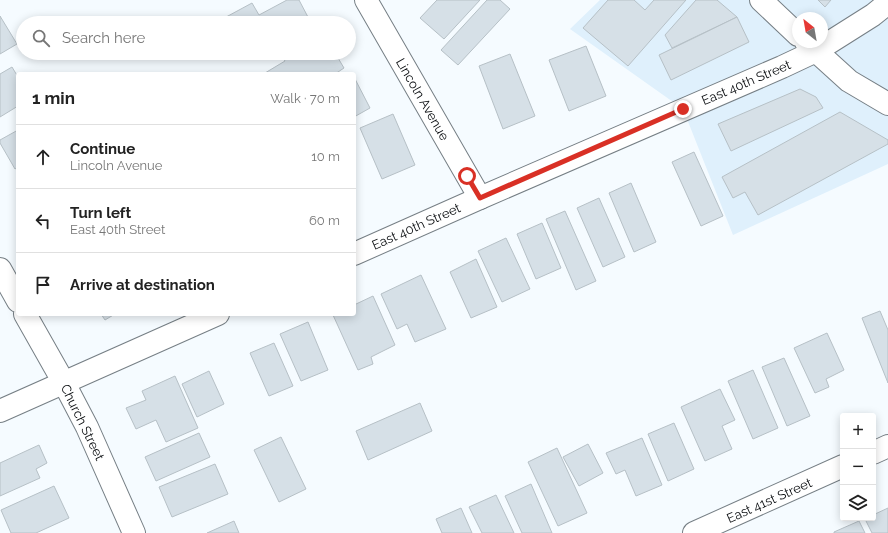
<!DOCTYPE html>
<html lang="en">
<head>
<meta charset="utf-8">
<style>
	body { margin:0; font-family:Raleway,sans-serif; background:#f2f2f2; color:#222 }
	.controls { position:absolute; right:12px; bottom:12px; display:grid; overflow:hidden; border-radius:4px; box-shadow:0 2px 10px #0003 }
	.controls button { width:36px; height:36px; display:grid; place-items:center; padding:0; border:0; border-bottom:1px solid #e0e0e0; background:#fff; color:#222; font:20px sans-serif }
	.compass { position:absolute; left:792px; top:12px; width:36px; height:36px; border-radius:50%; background:#fff; box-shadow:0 2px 10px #0003; rotate:329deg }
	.stop { position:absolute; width:12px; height:12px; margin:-9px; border:3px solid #d93025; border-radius:50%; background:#fff }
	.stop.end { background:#d93025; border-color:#fff; box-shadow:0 1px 4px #0008 }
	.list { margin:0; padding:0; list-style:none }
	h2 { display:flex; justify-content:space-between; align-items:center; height:52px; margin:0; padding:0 16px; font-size:17px }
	h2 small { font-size:13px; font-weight:400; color:#767676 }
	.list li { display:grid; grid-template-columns:26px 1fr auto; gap:12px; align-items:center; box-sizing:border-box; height:64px; padding:0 16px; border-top:1px solid #e0e0e0 }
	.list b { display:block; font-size:15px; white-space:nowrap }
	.list p { margin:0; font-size:13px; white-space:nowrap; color:#767676 }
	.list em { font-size:13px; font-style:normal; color:#767676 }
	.icon { flex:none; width:22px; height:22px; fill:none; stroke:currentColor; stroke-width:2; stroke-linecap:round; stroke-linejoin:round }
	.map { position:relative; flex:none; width:888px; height:533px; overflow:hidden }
	.search { position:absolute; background:#fff; box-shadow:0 2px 10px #0003; left:16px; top:16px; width:340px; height:44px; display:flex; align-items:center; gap:10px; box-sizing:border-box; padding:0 14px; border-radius:22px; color:#767676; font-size:15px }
	.panel { position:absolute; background:#fff; box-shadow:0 2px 10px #0003; left:16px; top:72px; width:340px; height:244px; border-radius:4px }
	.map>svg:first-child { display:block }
	.built { fill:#dff0fc; fill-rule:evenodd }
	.building { fill:#d6e0e7; stroke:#b6c0c6 }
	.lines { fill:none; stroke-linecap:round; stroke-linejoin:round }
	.street-casing { stroke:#767f85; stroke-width:24 }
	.secondary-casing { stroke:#767f85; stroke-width:24 }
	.street { stroke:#fff; stroke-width:22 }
	.secondary { stroke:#fff; stroke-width:22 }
	.route { stroke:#d93025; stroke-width:5 }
	.labels { text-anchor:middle; stroke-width:3.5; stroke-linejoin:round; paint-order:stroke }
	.street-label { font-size:13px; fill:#090c0f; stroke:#fff }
</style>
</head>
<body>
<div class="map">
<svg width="888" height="533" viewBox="0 0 888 533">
	<rect width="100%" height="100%" fill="#f5fbff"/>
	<!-- built -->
	<path class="built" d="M600,0H888V164L733,235L683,109L570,29ZM798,18H822V42H798Z"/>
	<!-- building -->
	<g class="building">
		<polygon points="287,0 299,0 309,19 302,23 215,23 252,3 259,15"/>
		<polygon points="437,0 480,0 444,39 420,18"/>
		<polygon points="487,0 500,0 510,9 458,65 441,50"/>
		<polygon points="608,0 634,0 645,10 654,0 686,0 628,66 583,28"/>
		<polygon points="696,0 717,0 737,17 672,48 665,35"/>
		<polygon points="818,0 831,0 825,7"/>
		<polygon points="0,16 17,44 0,54"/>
		<polygon points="737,17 749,42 671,80 659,55"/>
		<polygon points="586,46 606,96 569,111 549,60"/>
		<polygon points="284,53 335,53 344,68 335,74 266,74 265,73 285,61 281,55"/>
		<polygon points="510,54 535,116 503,129 479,66"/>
		<polygon points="12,67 18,77 18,106 0,117 0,74"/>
		<polygon points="354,77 370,108 354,117"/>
		<polygon points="800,89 816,97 823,108 731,151 718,124"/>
		<polygon points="840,112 888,140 888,144 758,215 745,192 733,198 722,177"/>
		<polygon points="393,114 415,165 382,179 360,128"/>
		<polygon points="18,130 18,167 15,169 0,143 0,140"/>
		<polygon points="694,152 723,216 701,226 672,162"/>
		<polygon points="631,183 656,242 634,252 609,193"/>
		<polygon points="599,198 625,257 603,267 577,208"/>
		<polygon points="565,211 596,281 576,290 546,219"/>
		<polygon points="542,223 561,268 536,279 517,234"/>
		<polygon points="506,238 530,289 502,302 478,251"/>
		<polygon points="476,259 497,307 471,318 450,272"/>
		<polygon points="421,275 446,329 415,342 407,324 397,329 381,294"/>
		<polygon points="373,296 395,345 371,357 373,364 358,370 333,315 354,314 354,305"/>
		<polygon points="880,311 888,330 888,383 862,318"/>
		<polygon points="101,314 115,314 105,320"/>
		<polygon points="308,322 328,370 301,381 280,334"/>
		<polygon points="827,333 844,370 826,379 829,387 815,393 794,348"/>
		<polygon points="274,343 293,386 269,396 250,353"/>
		<polygon points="784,358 810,416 787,426 762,367"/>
		<polygon points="753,370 778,428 753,439 728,381"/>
		<polygon points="209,371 224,404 197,417 182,384"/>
		<polygon points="175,376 198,428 166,442 156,420 136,429 126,408 146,400 142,391"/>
		<polygon points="720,389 735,420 722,426 732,449 705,461 681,407"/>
		<polygon points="420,403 432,431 368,460 356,431"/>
		<polygon points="674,423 694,469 668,481 648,434"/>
		<polygon points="199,433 210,457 156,481 145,457"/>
		<polygon points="281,437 306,489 279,502 254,450"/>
		<polygon points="642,438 662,485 636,496 625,470 616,474 606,453"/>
		<polygon points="588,444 603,473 579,486 563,457"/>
		<polygon points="39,445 47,463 36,469 40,478 0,496 0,463"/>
		<polygon points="557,448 587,513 558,526 528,462"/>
		<polygon points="215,464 228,494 172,517 159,487"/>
		<polygon points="531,484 552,533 522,533 505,496"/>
		<polygon points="54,486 69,518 36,533 11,533 1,510"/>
		<polygon points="496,495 514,533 482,533 469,507"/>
		<polygon points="461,508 472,533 442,533 436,519"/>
		<polygon points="888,508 888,533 872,533 865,519 868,518 873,518 873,515"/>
		<polygon points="234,521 239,533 207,533"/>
		<polygon points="859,521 865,533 834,533 834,532"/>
	</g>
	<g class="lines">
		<defs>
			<g id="street">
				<polyline points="366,0 480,198"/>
				<polyline points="354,254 480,198 782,67 816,51 873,15 888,3"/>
				<polyline points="0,269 18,301"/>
				<polyline points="25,314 64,383 87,427 134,533"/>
				<polyline points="0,411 218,314"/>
				<polyline points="873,453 888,446"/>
				<polyline points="694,533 843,466"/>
			</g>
			<g id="secondary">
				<polyline points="761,0 798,35"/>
				<polyline points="806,42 849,81 888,104"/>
			</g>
		</defs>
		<!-- street casing -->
		<use href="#street" class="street-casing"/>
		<!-- secondary casing -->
		<use href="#secondary" class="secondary-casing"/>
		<!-- street -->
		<use href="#street" class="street"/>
		<!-- secondary -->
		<use href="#secondary" class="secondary"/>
	</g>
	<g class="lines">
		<!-- route -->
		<polyline class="route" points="467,176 480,198 683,109"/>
	</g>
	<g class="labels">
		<!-- street labels -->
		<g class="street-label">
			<text transform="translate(746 82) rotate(-23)" y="5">East 40th Street</text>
			<text transform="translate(423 99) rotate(60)" y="5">Lincoln Avenue</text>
			<text transform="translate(416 226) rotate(-24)" y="5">East 40th Street</text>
			<text transform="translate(83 422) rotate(64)" y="5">Church Street</text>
			<text transform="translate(769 500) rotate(-24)" y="5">East 41st Street</text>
		</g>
	</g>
</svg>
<div class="controls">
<button>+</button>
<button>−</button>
<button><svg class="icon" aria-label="layers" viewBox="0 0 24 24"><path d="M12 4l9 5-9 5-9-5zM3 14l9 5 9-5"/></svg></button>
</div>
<svg class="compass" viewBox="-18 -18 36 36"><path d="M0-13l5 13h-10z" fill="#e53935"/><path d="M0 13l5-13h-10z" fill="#767676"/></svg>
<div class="stop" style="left:467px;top:176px"></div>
<div class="stop end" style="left:683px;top:109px"></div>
<div class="search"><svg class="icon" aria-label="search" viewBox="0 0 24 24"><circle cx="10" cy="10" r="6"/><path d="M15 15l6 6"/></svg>Search here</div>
<section class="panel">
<h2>1 min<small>Walk · 70 m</small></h2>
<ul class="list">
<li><svg class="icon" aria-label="ahead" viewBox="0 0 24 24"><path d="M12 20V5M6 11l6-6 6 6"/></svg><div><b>Continue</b><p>Lincoln Avenue</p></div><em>10 m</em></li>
<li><svg class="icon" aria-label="left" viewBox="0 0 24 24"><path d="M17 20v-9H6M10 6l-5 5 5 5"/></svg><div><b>Turn left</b><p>East 40th Street</p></div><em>60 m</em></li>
<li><svg class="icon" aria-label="arrive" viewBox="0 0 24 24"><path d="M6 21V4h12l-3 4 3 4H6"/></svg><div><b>Arrive at destination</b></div></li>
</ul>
</section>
</div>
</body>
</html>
